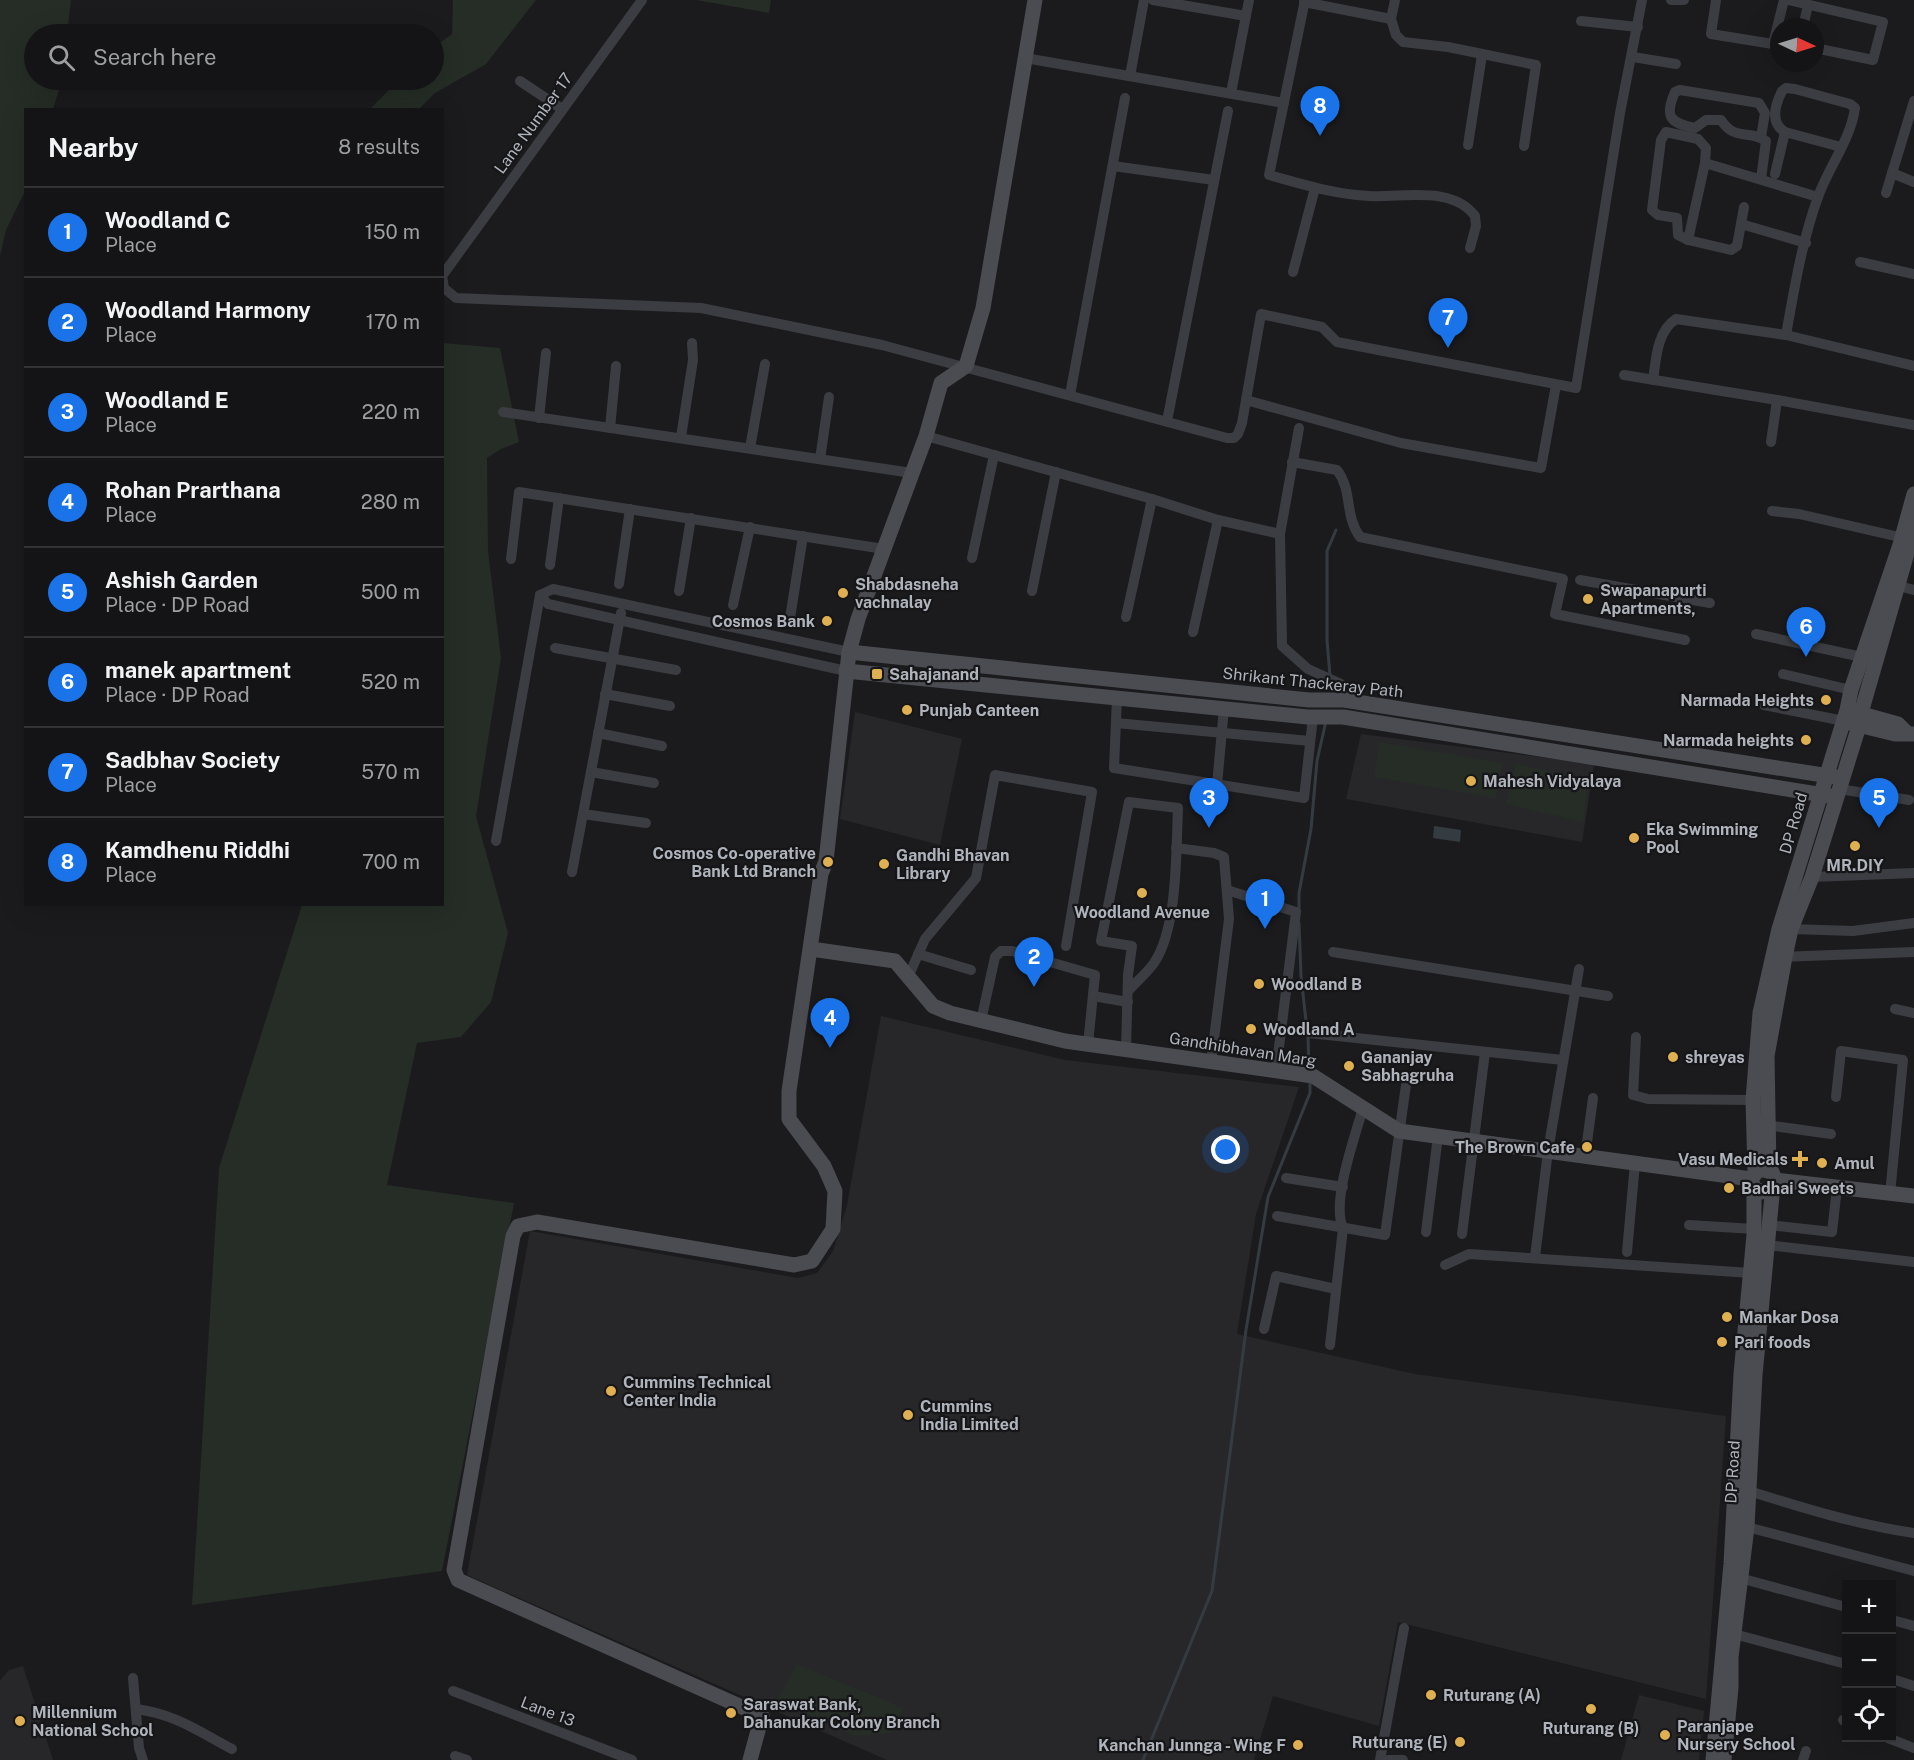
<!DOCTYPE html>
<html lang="en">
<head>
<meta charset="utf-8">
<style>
	body { margin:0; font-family:"Public Sans",sans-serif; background:#1d1d1f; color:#f1f3f6 }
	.controls { position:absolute; right:18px; bottom:18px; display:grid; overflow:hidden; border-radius:0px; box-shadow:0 6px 24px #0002 }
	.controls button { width:54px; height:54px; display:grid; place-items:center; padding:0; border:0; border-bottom:2px solid #333335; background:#141416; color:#f1f3f6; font:30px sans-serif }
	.compass { position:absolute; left:1770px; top:18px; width:54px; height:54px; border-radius:50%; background:#141416; box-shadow:0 6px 24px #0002; rotate:94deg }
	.you { position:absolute; left:1226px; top:1150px; width:21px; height:21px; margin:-15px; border:4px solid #fff; border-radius:50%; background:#1a73e8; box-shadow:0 0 0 9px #1a73e833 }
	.badge { display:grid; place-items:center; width:39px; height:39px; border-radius:50%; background:#1a73e8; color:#fff; font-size:20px; font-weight:700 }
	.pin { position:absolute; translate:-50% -50px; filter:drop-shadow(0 2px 3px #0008) }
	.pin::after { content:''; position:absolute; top:32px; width:21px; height:18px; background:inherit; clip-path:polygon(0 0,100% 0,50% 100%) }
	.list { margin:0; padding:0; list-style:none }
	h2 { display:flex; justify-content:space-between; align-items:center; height:78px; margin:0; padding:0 24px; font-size:26px }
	h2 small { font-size:20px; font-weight:400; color:#9d9ea1 }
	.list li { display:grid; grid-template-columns:39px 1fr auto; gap:18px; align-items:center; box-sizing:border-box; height:90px; padding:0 24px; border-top:2px solid #333335 }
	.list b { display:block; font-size:22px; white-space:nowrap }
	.list p { margin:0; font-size:20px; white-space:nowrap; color:#9d9ea1 }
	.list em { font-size:20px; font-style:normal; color:#9d9ea1 }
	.icon { flex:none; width:33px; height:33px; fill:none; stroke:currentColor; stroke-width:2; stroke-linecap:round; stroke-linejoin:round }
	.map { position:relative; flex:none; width:1914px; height:1760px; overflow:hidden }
	.search { position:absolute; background:#141416; box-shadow:0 6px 24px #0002; left:24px; top:24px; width:420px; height:66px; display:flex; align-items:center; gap:15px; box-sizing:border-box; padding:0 21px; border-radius:33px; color:#9d9ea1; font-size:22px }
	.panel { position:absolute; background:#141416; box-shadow:0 6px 24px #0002; left:24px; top:108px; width:420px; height:798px; border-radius:0px }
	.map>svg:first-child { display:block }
	.built { fill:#27272a }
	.green { fill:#252d26 }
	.water { fill:#343c42 }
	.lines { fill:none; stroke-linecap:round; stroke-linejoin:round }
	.stream { stroke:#343c42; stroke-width:3 }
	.street { stroke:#3c3d42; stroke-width:10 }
	.secondary { stroke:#4b4c51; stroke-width:15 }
	.poi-dot { fill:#dfb051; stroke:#161618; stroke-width:2 }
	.labels { text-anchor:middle; stroke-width:4.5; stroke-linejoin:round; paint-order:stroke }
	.street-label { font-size:16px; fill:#afb3bb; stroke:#161618 }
	.poi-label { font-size:16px; font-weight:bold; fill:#afb3bb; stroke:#161618; text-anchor:start }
</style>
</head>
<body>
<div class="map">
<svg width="1914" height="1760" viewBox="0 0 1914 1760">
	<rect width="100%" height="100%" fill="#1b1b1d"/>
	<!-- built -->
	<g class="built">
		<polygon points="855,712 962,739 940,845 840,819"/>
		<polygon points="1361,734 1594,764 1582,842 1346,799"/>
		<polygon points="881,1016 1065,1060 1299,1087 1256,1214 1237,1334 1415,1374 1726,1416 1706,1699 1398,1622 1379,1726 1273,1696 1254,1760 887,1760 467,1575 530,1231 798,1278 817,1273 833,1251 847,1205"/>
		<polygon points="23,1666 53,1760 0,1760 0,1681 9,1670"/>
		<polygon points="1639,1695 1704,1711 1699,1760 1621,1760"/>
	</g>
	<!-- green -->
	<g class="green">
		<polygon points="0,0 71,0 67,34 34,34 34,80 62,80 53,109 26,110 25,191 6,230 0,256"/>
		<polygon points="453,0 536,0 486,64 435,93 419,109 370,109 399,80 434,80 434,47 452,34"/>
		<polygon points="696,0 771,0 769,13"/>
		<polygon points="443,343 500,348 519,442 501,449 487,458 488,551 501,658 476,816 508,933 491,1002 461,1037 417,1043 387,1185 514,1203 442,1571 192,1605 219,1168 302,905 442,904"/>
		<polygon points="1380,742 1502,763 1496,798 1374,777"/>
		<polygon points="1516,764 1588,780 1583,822 1506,804"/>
		<polygon points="797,1664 903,1708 892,1733 855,1736 778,1700"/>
	</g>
	<!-- water -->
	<polygon class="water" points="1434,826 1461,830 1460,842 1433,838"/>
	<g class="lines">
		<!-- stream -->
		<g class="stream">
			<polyline points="1330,676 1327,640 1327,551 1336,530"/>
			<polyline points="1299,910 1299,893 1311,829 1317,761 1326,721"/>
			<polyline points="1299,923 1301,976 1307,1030"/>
			<polyline points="1308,1036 1309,1072"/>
			<polyline points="1143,1760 1212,1591 1246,1330 1268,1197 1310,1093 1310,1081"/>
		</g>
		<!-- street -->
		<g class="street">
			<polyline points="1153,0 1246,16"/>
			<path d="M1305,0L1269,175C1302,184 1336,195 1369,196C1402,198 1452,185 1475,216L1476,226L1470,248"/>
			<polyline points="1671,0 1684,0"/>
			<polyline points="1716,0 1711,34 1773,44 1784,0"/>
			<polyline points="1788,0 1883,22 1873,60 1815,48"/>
			<polyline points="1304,2 1391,19 1395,0"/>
			<polyline points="1391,19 1396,35 1403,42 1448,47 1536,65 1524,146"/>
			<polyline points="1581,21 1638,27"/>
			<polyline points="1803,27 1808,5"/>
			<polyline points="1633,57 1676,64"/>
			<polyline points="1025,58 1284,103"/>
			<polyline points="1130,76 1144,0"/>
			<polyline points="520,81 562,109"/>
			<polyline points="1231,93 1249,0"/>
			<path d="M1761,137L1765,113L1759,103L1680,90L1675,92C1664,117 1670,123 1695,128L1706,120H1721C1735,142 1750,129 1766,141L1761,179"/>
			<polyline points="1468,145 1482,55"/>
			<polyline points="1113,166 1214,180"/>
			<polyline points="1892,173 1914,182"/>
			<polyline points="1775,174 1785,132"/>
			<polyline points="1886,193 1914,101"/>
			<polyline points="1744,207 1737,246 1731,250 1688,240 1678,235 1677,218 1658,215 1652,210 1661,140 1666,132 1698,139 1706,148 1705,163 1818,197"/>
			<polyline points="1741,224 1806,243"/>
			<polyline points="1688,240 1705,163"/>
			<polyline points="1860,262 1914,274"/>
			<polyline points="1293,272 1315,188"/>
			<polyline points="442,276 444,288 456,298 701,308 882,345 1227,438 1234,438 1238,434 1242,423 1261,314 1322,327 1337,342 1576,388 1620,113 1642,0"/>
			<polyline points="442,276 642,0"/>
			<path d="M1786,335C1794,290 1802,241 1818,197C1828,168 1851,139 1855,108L1850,104L1795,89L1786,88L1782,91C1775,105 1770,123 1785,132L1841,147"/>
			<polyline points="1624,375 1777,400 1914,425"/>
			<path d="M1653,380C1656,359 1657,331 1676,319L1786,335L1914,366"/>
			<polyline points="1070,395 1125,98"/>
			<polyline points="1246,400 1401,443 1541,468 1556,385"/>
			<polyline points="503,412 912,473"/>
			<polyline points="539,418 546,353"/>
			<polyline points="1167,421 1228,111"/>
			<polyline points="610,428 616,366"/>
			<polyline points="1299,428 1280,534 1282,646 1308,669 1341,684 1354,702"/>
			<polyline points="926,436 1152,499 1218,520 1280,534"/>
			<polyline points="681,437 693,360 692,343"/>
			<polyline points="1771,442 1777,400"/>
			<polyline points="750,448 765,364"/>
			<polyline points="820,459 829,397"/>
			<path d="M1292,462L1337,470C1353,491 1344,515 1360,537L1563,579L1555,614L1685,640"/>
			<polyline points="1772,511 1799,514 1908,539"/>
			<polyline points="972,558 994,455"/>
			<polyline points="511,559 519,492 884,549"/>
			<polyline points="550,565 559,498"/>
			<polyline points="1580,580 1710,603"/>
			<polyline points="619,584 630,509"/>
			<polyline points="1898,586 1914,590"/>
			<polyline points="679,591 691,518"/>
			<polyline points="1032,591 1056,472"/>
			<polyline points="540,595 548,604 846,671"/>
			<polyline points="540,595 553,589 849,652"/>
			<polyline points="733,605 750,527"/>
			<polyline points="1126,617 1152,499"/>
			<polyline points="790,618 803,536"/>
			<polyline points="1193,632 1218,520"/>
			<polyline points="1756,634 1862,657"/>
			<polyline points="555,648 676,670"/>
			<polyline points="1783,674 1851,690"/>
			<polyline points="605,694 670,706"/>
			<polyline points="1117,698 1114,768 1304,798 1313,717"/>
			<polyline points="1764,705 1844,721"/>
			<polyline points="1116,723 1310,741"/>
			<polyline points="598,733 662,746"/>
			<polyline points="591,772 654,783"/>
			<polyline points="1217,785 1224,708"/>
			<polyline points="1839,789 1909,800"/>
			<polyline points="583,814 646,823"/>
			<polyline points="496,841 540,595"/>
			<polyline points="1176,848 1214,853 1224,857 1229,919 1211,1063"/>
			<polyline points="572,872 621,613"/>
			<polyline points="1812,877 1914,873"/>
			<polyline points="1227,890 1296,912 1276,1071"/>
			<polyline points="1791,929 1853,931 1914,923"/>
			<polyline points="1333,952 1608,996"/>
			<polyline points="918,954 971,970"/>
			<polyline points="1779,957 1914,952"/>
			<polyline points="909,975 925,939 976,878 995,775 1092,792 1066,946"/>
			<polyline points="1093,996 1128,1002"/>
			<polyline points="1895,1009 1914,1013"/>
			<polyline points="981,1021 995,957 1001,951 1012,951 1095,975 1088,1044"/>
			<polyline points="1309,1033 1563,1060"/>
			<polyline points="1636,1037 1633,1095 1648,1099 1753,1100"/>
			<path d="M1126,1049L1128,975L1132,946L1101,941L1129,802L1178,808C1176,850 1178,928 1154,963C1147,973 1136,982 1128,991"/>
			<polyline points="1836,1097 1841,1051 1903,1060 1890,1194"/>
			<polyline points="1766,1125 1831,1134"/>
			<polyline points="1585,1157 1593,1098"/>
			<polyline points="1286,1178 1343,1187"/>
			<polyline points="1277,1216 1385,1235 1406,1085"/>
			<polyline points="1689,1225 1754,1229"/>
			<polyline points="1769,1225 1832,1232 1837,1188"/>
			<polyline points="1426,1232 1438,1136"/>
			<polyline points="1462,1234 1485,1052"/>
			<polyline points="1767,1245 1914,1262"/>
			<polyline points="1627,1252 1635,1163"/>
			<polyline points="1535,1257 1548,1151 1579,969"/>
			<polyline points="1445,1265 1469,1254 1751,1273"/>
			<polyline points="1264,1329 1276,1276 1336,1289"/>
			<path d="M1330,1345L1343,1228C1331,1202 1355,1137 1363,1108"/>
			<path d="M1749,1491C1803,1508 1858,1525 1914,1533"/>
			<polyline points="1747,1527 1914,1571"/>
			<polyline points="1740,1578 1846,1607"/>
			<polyline points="1892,1620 1914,1626"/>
			<polyline points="1734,1634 1846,1664"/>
			<polyline points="133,1678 139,1748 143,1760"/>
			<polyline points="1892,1679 1914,1686"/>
			<polyline points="453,1691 632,1760"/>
			<path d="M136,1709C175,1714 198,1731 232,1749"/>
			<polyline points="1843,1720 1846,1722"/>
			<polyline points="1888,1738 1914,1748"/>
			<polyline points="455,1756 467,1760"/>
			<polyline points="1380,1760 1404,1628"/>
			<polyline points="1388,1760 1403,1760"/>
			<polyline points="1803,1760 1806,1751"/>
		</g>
		<!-- secondary -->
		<g class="secondary">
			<polyline points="849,652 1309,700 1344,700 1842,778"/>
			<polyline points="846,671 1308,717 1343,717 1836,797"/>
			<polyline points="1851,711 1898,724 1906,732"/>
			<polyline points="1850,723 1895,734 1914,734"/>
			<polyline points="811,949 895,961 933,1006 950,1013 1065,1041 1313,1076 1399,1131 1751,1179"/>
			<polyline points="1769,1170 1767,1056 1785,957 1791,929 1812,877 1859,726 1861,713 1914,529"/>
			<polyline points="1755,1171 1753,1100 1760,1013 1779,929 1847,710 1851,690 1900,545 1914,494"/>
			<polyline points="1775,1180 1914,1196"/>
			<polyline points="750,1760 762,1716 458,1580 454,1570 513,1236 518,1226 537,1222 794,1265 812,1261 833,1229 835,1191 824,1166 789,1119 789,1091 821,874 826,861 849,652 858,619 926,436 941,383 966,366 983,308 1035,0"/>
			<polyline points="1713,1760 1731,1564 1741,1374 1754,1235 1754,1188 1751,1179 1759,1169 1772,1172 1775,1180 1771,1189 1762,1192 1754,1188"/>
			<polyline points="1724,1760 1731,1688 1731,1657 1747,1527 1755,1375 1773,1185"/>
		</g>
	</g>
	<!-- markers -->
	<g class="poi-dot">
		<circle cx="843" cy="593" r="6"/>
		<circle cx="1588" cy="599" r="6"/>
		<circle cx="827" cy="621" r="6"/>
		<rect x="871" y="668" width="12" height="12" rx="3"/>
		<circle cx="1826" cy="700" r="6"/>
		<circle cx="907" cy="710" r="6"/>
		<circle cx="1806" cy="740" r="6"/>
		<circle cx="1471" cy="781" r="6"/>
		<circle cx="1634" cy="838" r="6"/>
		<circle cx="1855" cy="846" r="6"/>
		<circle cx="828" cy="862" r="6"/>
		<circle cx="884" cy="864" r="6"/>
		<circle cx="1142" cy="893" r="6"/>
		<circle cx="1259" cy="984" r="6"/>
		<circle cx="1251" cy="1029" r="6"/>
		<circle cx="1673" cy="1057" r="6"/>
		<circle cx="1349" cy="1066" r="6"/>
		<circle cx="1587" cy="1147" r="6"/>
		<path d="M1797 1150h6v6h6v6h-6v6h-6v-6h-6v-6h6z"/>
		<circle cx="1822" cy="1163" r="6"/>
		<circle cx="1729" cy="1188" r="6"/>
		<circle cx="1727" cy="1317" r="6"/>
		<circle cx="1722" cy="1342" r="6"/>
		<circle cx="611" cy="1391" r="6"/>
		<circle cx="908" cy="1415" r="6"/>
		<circle cx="1431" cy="1695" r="6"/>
		<circle cx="1591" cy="1709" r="6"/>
		<circle cx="731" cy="1713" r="6"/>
		<circle cx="20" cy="1721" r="6"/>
		<circle cx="1665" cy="1735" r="6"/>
		<circle cx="1460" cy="1742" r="6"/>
		<circle cx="1298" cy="1745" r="6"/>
	</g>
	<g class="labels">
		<!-- street labels -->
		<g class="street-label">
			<text transform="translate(533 123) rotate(-54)" y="6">Lane Number 17</text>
			<text transform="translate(1313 682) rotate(6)" y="6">Shrikant Thackeray Path</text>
			<text transform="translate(1793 823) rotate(-74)" y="6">DP Road</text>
			<text transform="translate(1243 1049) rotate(9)" y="6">Gandhibhavan Marg</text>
			<text transform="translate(1732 1472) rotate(-87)" y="6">DP Road</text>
			<text transform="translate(548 1711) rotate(21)" y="6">Lane 13</text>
		</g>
		<!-- poi labels -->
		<g class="poi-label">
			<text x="855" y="590">Shabdasneha<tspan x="855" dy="18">vachnalay</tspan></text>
			<text x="1600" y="596">Swapanapurti<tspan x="1600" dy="18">Apartments,</tspan></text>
			<text x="815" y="627" text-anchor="end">Cosmos Bank</text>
			<text x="889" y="680">Sahajanand</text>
			<text x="1814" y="706" text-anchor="end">Narmada Heights</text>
			<text x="919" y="716">Punjab Canteen</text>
			<text x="1794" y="746" text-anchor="end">Narmada heights</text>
			<text x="1483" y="787">Mahesh Vidyalaya</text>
			<text x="1646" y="835">Eka Swimming<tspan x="1646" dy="18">Pool</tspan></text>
			<text x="816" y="859" text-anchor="end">Cosmos Co-operative<tspan x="816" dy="18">Bank Ltd Branch</tspan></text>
			<text x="896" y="861">Gandhi Bhavan<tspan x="896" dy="18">Library</tspan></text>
			<text x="1855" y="871" text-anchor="middle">MR.DIY</text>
			<text x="1142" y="918" text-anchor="middle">Woodland Avenue</text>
			<text x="1271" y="990">Woodland B</text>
			<text x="1263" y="1035">Woodland A</text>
			<text x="1361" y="1063">Gananjay<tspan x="1361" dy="18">Sabhagruha</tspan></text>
			<text x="1685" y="1063">shreyas</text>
			<text x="1575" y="1153" text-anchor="end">The Brown Cafe</text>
			<text x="1788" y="1165" text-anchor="end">Vasu Medicals</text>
			<text x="1834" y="1169">Amul</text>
			<text x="1741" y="1194">Badhai Sweets</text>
			<text x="1739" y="1323">Mankar Dosa</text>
			<text x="1734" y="1348">Pari foods</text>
			<text x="623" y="1388">Cummins Technical<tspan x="623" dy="18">Center India</tspan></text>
			<text x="920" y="1412">Cummins<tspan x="920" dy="18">India Limited</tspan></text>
			<text x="1443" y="1701">Ruturang (A)</text>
			<text x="743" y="1710">Saraswat Bank,<tspan x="743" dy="18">Dahanukar Colony Branch</tspan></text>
			<text x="32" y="1718">Millennium<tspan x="32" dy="18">National School</tspan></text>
			<text x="1677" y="1732">Paranjape<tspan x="1677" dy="18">Nursery School</tspan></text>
			<text x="1591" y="1734" text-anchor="middle">Ruturang (B)</text>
			<text x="1448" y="1748" text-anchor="end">Ruturang (E)</text>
			<text x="1286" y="1751" text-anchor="end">Kanchan Junnga - Wing F</text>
		</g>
	</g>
</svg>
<div class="controls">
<button>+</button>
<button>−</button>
<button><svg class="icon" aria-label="locate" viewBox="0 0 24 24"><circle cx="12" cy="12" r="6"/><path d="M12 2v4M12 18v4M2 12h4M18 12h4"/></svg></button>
</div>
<svg class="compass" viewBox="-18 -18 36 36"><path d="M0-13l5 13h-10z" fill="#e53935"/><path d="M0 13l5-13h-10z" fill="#9d9ea1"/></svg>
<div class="you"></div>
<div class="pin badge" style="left:1265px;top:929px">1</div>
<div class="pin badge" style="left:1034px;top:987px">2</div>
<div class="pin badge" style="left:1209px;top:828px">3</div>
<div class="pin badge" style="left:830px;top:1048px">4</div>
<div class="pin badge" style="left:1879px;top:828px">5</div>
<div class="pin badge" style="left:1806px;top:657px">6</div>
<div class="pin badge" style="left:1448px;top:348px">7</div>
<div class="pin badge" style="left:1320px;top:136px">8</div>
<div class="search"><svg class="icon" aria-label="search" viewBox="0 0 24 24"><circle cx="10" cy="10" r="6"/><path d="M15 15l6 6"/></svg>Search here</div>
<section class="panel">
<h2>Nearby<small>8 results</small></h2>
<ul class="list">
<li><span class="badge">1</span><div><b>Woodland C</b><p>Place</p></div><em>150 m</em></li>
<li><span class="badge">2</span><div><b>Woodland Harmony</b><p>Place</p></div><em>170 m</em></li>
<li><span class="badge">3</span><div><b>Woodland E</b><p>Place</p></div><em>220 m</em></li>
<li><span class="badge">4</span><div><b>Rohan Prarthana</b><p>Place</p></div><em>280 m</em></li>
<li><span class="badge">5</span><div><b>Ashish Garden</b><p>Place · DP Road</p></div><em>500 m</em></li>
<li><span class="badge">6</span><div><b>manek apartment</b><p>Place · DP Road</p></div><em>520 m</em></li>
<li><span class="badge">7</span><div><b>Sadbhav Society</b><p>Place</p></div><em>570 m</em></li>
<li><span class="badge">8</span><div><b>Kamdhenu Riddhi</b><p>Place</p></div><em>700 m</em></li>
</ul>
</section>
</div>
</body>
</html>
